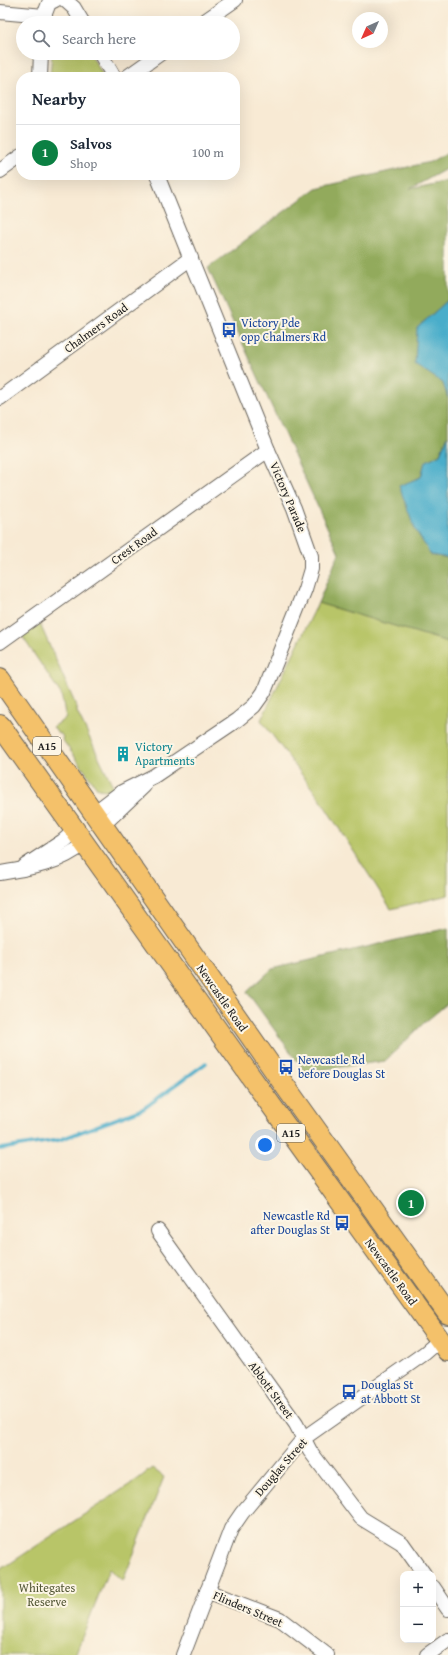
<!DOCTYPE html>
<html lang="en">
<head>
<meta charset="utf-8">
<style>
	body { margin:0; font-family:"Gentium Book Plus",serif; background:#f6f6f7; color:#1f2937 }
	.controls { position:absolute; right:12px; bottom:12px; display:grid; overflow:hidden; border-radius:8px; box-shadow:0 4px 16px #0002 }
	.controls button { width:36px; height:36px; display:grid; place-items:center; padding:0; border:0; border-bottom:1px solid #e0e1e3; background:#fff; color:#1f2937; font:20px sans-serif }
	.compass { position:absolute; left:352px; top:12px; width:36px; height:36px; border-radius:50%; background:#fff; box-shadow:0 4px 16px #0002; rotate:225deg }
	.you { position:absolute; left:265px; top:1145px; width:14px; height:14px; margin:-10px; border:3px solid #fff; border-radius:50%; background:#1a73e8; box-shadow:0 0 0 6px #1a73e833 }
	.badge { display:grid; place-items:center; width:26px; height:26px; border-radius:50%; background:#0b8043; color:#fff; font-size:13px; font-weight:700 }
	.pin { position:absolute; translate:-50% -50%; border:2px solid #fff; box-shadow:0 1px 4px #0006 }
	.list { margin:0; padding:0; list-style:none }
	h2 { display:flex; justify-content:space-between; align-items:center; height:52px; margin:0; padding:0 16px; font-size:17px }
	h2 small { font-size:13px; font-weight:400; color:#747a83 }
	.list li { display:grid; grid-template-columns:26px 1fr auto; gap:12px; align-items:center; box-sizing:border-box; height:56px; padding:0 16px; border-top:1px solid #e0e1e3 }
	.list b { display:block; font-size:15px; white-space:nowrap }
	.list p { margin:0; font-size:13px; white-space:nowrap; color:#747a83 }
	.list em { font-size:13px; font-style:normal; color:#747a83 }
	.icon { flex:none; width:22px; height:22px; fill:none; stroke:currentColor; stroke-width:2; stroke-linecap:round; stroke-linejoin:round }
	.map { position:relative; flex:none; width:448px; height:1655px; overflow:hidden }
	.search { position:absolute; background:#fff; box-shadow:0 4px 16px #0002; left:16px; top:16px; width:224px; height:44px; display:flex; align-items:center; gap:10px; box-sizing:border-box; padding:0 14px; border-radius:22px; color:#747a83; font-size:15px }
	.panel { position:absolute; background:#fff; box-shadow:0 4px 16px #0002; left:16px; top:72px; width:224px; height:108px; border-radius:16px }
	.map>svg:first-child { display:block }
	.green { fill:#b8c567; stroke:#6a7042 }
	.forest { fill:#92aa5c; stroke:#57633c }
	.water { fill:#4aadca; stroke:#336473 }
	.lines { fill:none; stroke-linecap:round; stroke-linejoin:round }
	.stream { stroke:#4aadca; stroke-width:3.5 }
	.minor-casing { stroke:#69645c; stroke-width:16 }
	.highway-casing { stroke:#69645c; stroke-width:22 }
	.minor { stroke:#fff; stroke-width:14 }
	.highway { stroke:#f4c16a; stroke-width:20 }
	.labels { text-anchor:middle; stroke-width:4; stroke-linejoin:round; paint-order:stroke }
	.shield { fill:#fcf5e5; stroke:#5f5d58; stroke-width:1 }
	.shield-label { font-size:11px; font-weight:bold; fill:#1c1c1c }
	.transit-label { font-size:12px; fill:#164399; stroke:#fcf5e5; text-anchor:start }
	.street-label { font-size:12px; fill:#1c1c1c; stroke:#fcf5e5 }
	.culture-label { font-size:12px; fill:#0d838f; stroke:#fcf5e5; text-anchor:start }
	.park-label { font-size:12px; fill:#535736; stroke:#fcf5e5 }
</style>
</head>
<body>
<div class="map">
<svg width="448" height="1655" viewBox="0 0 448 1655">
	<rect width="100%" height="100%" fill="#fcf5e5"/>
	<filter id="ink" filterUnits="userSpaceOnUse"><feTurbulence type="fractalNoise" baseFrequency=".025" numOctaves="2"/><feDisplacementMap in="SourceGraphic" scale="8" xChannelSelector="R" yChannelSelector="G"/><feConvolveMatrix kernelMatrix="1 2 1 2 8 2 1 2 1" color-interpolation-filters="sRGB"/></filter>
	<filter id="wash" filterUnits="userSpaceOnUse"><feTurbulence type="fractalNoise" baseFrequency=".012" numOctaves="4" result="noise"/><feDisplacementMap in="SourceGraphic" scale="16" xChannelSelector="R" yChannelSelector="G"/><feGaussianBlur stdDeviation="0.9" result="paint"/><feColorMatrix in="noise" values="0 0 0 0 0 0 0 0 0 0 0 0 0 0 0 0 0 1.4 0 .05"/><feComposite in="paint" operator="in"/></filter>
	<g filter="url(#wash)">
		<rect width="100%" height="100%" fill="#f8ead4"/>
		<!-- green -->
		<g class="green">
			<polygon points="52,53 90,53 104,77 50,77"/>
			<polygon points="318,603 448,642 448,895 391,909 320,799 261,720"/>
			<polygon points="40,624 77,708 77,712 114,788 106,790 98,789 62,739 63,737 60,733 58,734 53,727 66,718 61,694 22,636"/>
			<polygon points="152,1468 164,1477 123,1581 109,1569 75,1655 0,1655 0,1570 138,1479"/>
		</g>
		<!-- forest -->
		<g class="forest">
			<polygon points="448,152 448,168 410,189 448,181 448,300 417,328 443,383 448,398 448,436 440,454 425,462 421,477 431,555 448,558 448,642 318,603 339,553 208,268 316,188 430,162"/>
			<polygon points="448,928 448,1003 424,1023 385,1061 305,1072 247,992 272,969"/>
		</g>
		<!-- water -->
		<g class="water">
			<polygon points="448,300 448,398 443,383 415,364 417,328"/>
			<polygon points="448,436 448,558 431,555 415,529 399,486 421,477 425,462 440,454"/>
		</g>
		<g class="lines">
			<!-- stream -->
			<polyline class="stream" points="0,1149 59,1140 143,1109 206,1063"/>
		</g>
	</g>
	<g filter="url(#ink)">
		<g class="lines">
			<defs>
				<g id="minor">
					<polyline points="65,0 74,8 83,23"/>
					<polyline points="0,12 44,16 49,3 55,0"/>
					<polyline points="202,23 235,0"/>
					<polyline points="100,53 114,77"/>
					<polyline points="40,77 41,53"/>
					<polyline points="127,77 161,53"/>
					<polyline points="0,171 21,156"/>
					<polyline points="0,398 191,258"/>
					<polyline points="0,642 268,450"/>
					<polyline points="94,813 120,793 154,776 237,720 254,706 264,692 305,589 311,569 311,556 294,508 268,450 157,175"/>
					<polyline points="102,826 144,786"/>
					<polyline points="25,866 63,841 75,831"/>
					<path d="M0,873C31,868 59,864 85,843"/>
					<polyline points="158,1231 296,1424 310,1451 361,1518 402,1543 424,1574"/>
					<polyline points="433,1587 448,1609"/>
					<polyline points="207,1591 280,1619 327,1655"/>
					<polyline points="183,1655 231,1529 242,1513 304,1438 425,1353 440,1340"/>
					<polyline points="427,1655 448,1640"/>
				</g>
				<g id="highway">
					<polyline points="0,679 290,1093 448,1314"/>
					<polyline points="0,725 281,1119 448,1351"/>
				</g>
			</defs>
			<!-- minor casing -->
			<use href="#minor" class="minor-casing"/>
			<!-- highway casing -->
			<use href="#highway" class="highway-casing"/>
			<!-- minor -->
			<use href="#minor" class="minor"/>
			<!-- highway -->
			<use href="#highway" class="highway"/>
		</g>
	</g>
	<!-- icons -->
	<defs>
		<symbol id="bus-bare" viewBox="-9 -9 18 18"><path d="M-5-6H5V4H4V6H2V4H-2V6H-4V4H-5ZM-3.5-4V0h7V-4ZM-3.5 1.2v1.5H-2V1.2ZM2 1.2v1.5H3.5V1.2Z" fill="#1a4fb4" stroke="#fcf5e5" stroke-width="2.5" paint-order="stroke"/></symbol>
		<symbol id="building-bare" viewBox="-9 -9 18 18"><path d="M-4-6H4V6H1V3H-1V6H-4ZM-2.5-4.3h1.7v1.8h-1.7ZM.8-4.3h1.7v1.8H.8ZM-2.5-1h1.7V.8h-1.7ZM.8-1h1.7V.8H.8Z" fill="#0f9aa8" stroke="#fcf5e5" stroke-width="2.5" paint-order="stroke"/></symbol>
	</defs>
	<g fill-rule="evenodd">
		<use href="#bus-bare" x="218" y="319" width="22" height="22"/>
		<use href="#building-bare" x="112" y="743" width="22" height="22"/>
		<use href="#bus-bare" x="275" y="1056" width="22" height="22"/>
		<use href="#bus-bare" x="331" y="1212" width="22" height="22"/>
		<use href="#bus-bare" x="338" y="1381" width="22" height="22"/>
	</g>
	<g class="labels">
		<!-- shield labels -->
		<g class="shield">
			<rect x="33" y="737" width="28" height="18" rx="3"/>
			<rect x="277" y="1124" width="28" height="18" rx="3"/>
		</g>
		<g class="shield-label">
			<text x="47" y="750">A15</text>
			<text x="291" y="1137">A15</text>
		</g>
		<!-- transit labels -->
		<g class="transit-label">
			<text x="241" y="327">Victory Pde<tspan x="241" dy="14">opp Chalmers Rd</tspan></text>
			<text x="298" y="1064">Newcastle Rd<tspan x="298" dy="14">before Douglas St</tspan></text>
			<text x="330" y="1220" text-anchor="end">Newcastle Rd<tspan x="330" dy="14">after Douglas St</tspan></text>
			<text x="361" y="1389">Douglas St<tspan x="361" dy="14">at Abbott St</tspan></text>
		</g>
		<!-- street labels -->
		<g class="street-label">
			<text transform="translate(96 328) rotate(-36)" y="4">Chalmers Road</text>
			<text transform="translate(288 497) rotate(67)" y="4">Victory Parade</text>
			<text transform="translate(134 546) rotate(-36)" y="4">Crest Road</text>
			<text transform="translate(222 998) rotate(55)" y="4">Newcastle Road</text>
			<text transform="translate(391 1272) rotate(54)" y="4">Newcastle Road</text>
			<text transform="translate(271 1390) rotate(54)" y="4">Abbott Street</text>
			<text transform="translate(281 1467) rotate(-49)" y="4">Douglas Street</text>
			<text transform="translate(248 1609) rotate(23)" y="4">Flinders Street</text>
		</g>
		<!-- culture labels -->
		<g class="culture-label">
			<text x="135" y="751">Victory<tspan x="135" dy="14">Apartments</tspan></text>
		</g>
		<!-- park labels -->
		<g class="park-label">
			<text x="47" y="1592">Whitegates<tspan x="47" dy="14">Reserve</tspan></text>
		</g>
	</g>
</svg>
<div class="controls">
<button>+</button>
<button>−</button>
</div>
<svg class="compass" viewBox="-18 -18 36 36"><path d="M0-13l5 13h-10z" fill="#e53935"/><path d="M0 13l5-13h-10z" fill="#747a83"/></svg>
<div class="you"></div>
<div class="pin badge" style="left:411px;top:1203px">1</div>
<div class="search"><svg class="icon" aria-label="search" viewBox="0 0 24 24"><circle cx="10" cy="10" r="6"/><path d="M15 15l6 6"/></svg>Search here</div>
<section class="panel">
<h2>Nearby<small></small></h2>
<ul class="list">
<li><span class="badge">1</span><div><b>Salvos</b><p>Shop</p></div><em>100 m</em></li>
</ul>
</section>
</div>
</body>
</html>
